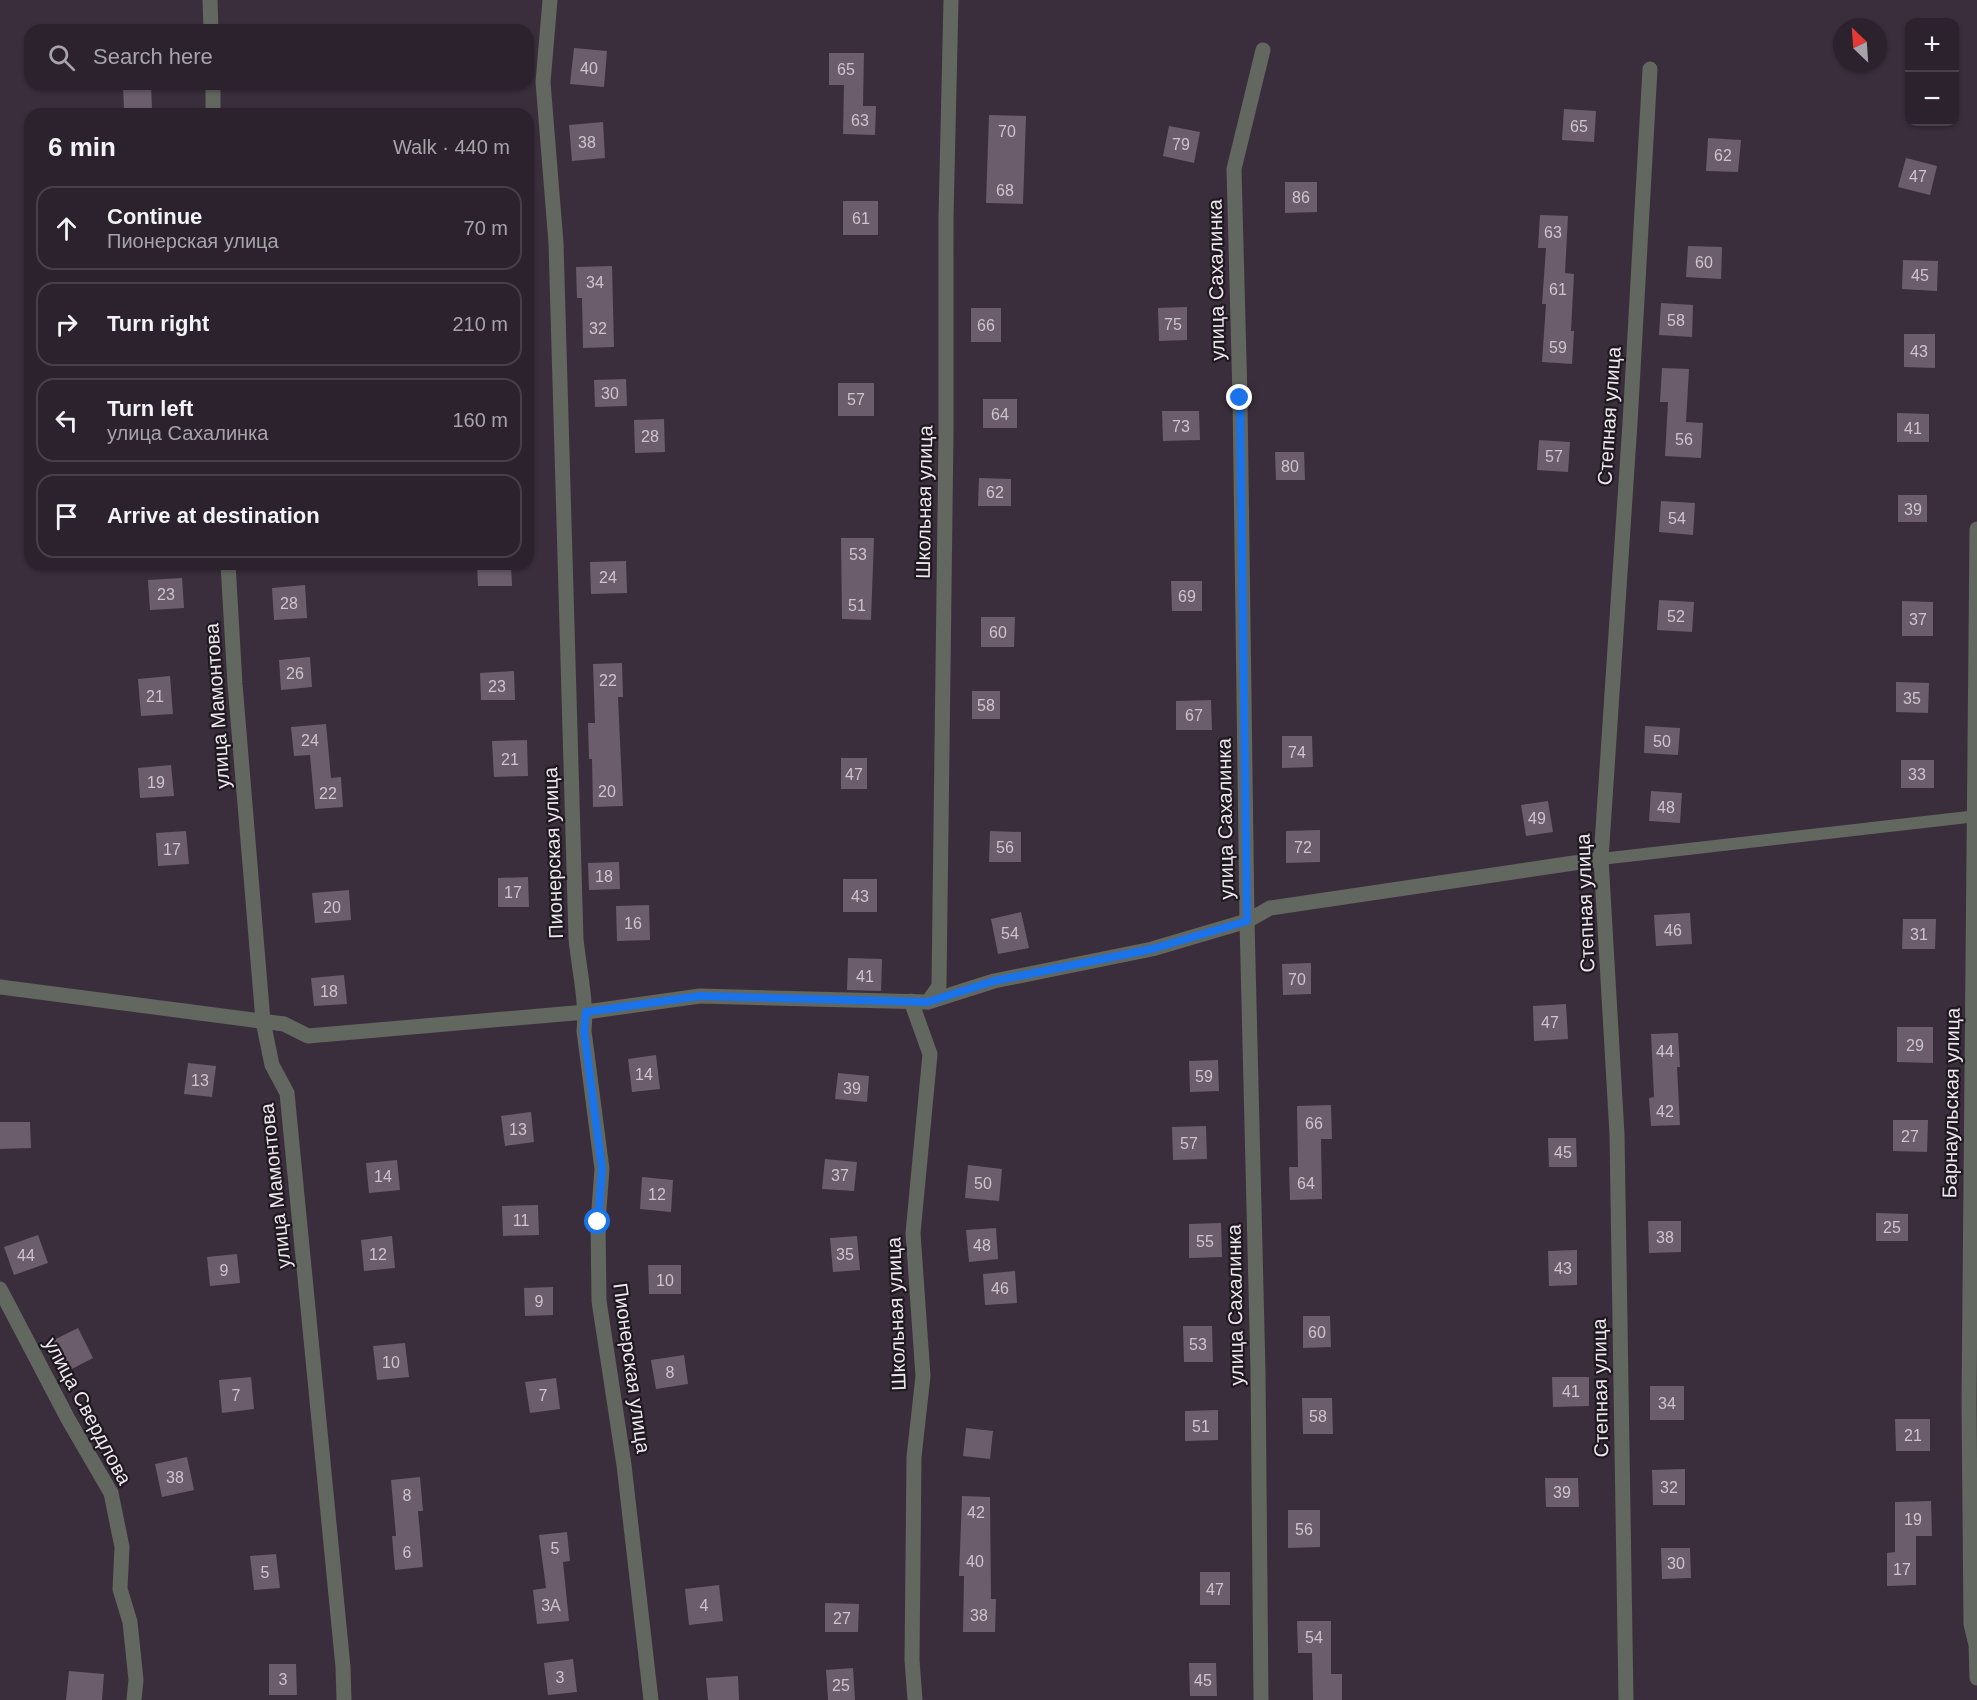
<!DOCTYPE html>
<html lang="en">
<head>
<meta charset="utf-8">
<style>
	body { margin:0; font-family:Arial,sans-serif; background:#382f39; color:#f1f3f6 }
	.controls { position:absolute; right:18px; top:18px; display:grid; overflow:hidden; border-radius:12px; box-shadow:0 2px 4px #0004 }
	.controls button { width:54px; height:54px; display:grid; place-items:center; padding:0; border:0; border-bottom:2px solid #483f49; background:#2c222d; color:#f1f3f6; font:30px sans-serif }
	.compass { position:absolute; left:1833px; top:18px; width:54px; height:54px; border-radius:50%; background:#2c222d; box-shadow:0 2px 4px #0004; rotate:335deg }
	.stop { position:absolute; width:18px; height:18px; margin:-14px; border:4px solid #1a73e8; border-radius:50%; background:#fff }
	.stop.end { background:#1a73e8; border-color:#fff; box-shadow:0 2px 6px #0008 }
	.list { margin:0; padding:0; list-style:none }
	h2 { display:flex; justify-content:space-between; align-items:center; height:78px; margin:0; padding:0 24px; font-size:26px }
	h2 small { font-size:20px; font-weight:400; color:#a6a4aa }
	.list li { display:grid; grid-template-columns:39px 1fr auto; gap:18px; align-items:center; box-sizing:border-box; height:84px; margin:0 12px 12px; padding:0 12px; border:2px solid #483f49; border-radius:18px }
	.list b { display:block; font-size:22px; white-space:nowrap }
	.list p { margin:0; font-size:20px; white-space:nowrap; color:#a6a4aa }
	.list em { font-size:20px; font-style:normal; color:#a6a4aa }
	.icon { flex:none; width:33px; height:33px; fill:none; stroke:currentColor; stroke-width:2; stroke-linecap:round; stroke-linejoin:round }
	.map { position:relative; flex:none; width:1977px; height:1700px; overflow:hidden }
	.search { position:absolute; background:#2c222d; box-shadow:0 2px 4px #0004; left:24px; top:24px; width:510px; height:66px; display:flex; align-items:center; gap:15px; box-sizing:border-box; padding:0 21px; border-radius:18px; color:#a6a4aa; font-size:22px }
	.panel { position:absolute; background:#2c222d; box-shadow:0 2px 4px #0004; left:24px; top:108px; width:510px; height:462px; border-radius:18px }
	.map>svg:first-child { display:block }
	.building { fill:#6b5d6c }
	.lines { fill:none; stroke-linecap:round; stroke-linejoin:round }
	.service { stroke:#62675f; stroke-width:12 }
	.minor { stroke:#62675f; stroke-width:15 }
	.route { stroke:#1a73e8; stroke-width:8 }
	.labels { text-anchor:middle; stroke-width:4.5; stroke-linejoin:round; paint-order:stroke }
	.number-label { font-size:16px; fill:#cdc4ce }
	.street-label { font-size:20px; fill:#eee6ef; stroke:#1e181f }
</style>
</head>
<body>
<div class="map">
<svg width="1977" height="1700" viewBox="0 0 1977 1700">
	<rect width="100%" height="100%" fill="#3a2e3c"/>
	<!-- building -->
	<g class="building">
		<polygon points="574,48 607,51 604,87 570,84"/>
		<polygon points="829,53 864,53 863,106 876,106 875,135 843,134 844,85 829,85"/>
		<polygon points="123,84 151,84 152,109 124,110"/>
		<polygon points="1564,109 1596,111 1594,142 1562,140"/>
		<polygon points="989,115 1026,116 1023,204 986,203"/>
		<polygon points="603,122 605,158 572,161 569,125"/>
		<polygon points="1169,126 1200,132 1194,163 1163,156"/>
		<polygon points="1708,138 1741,140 1738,172 1706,171"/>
		<polygon points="1906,158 1937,166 1930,195 1898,187"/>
		<polygon points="1285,182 1317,182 1317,212 1285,213"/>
		<rect x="843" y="201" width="35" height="34"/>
		<polygon points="1540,215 1568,216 1565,273 1574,274 1571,331 1574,331 1572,364 1542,362 1546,304 1542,304 1546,248 1538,248"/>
		<polygon points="1688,246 1722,247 1721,279 1686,277"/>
		<polygon points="1903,260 1938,261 1937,291 1902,289"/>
		<polygon points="612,266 614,347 583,348 582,298 577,298 576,267"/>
		<polygon points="1661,303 1693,305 1692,337 1659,335"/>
		<polygon points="1187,307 1187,340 1159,341 1158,308"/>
		<rect x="971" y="308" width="30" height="34"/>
		<polygon points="1904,334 1935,334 1935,368 1904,367"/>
		<polygon points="1662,368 1689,369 1686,422 1703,423 1701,458 1665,456 1668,402 1660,402"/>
		<polygon points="626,379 627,406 595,407 594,380"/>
		<rect x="838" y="383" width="36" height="33"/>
		<rect x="983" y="399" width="34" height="29"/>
		<polygon points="1162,411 1199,411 1200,440 1163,441"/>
		<polygon points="1897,413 1929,414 1929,442 1897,442"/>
		<polygon points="664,419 665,452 635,453 634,420"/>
		<polygon points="1539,440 1570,442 1568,472 1537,470"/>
		<polygon points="1275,452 1304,452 1305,480 1276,480"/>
		<polygon points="979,478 1011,479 1011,506 978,506"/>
		<rect x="1898" y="495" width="29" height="27"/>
		<polygon points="1661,501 1695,503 1693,535 1659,532"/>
		<polygon points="841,538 874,538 871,620 842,619"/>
		<polygon points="626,561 627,593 591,594 590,562"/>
		<polygon points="477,564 511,564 512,586 478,586"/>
		<polygon points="182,578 184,608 150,610 148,580"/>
		<polygon points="1171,581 1202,581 1202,611 1172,611"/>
		<polygon points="305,585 307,618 274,620 272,588"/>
		<polygon points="1659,600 1694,602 1692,632 1657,630"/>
		<polygon points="1902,601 1933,602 1933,636 1902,636"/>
		<polygon points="981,617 1015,617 1014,647 981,647"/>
		<polygon points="310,657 312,687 281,690 279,660"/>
		<polygon points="622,663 623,697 618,697 623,806 593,807 592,759 589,759 588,723 595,723 593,664"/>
		<polygon points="514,671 515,700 481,700 480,673"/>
		<polygon points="170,676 173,714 141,716 138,679"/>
		<polygon points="1896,682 1929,683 1928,713 1896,712"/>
		<rect x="972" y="691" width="28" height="28"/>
		<polygon points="1211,700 1212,730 1176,730 1176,701"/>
		<polygon points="326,724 331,778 341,777 343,807 315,809 310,755 294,756 291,727"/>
		<polygon points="1645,726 1680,728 1678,755 1644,753"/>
		<polygon points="1282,736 1312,736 1313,767 1282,768"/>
		<polygon points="527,740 528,776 494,777 492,741"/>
		<rect x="841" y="758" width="26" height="31"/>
		<rect x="1901" y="760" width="33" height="28"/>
		<polygon points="171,765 174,796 140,798 138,768"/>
		<polygon points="1651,791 1682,793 1680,823 1649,821"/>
		<polygon points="1548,801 1553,832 1526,836 1521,805"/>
		<polygon points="1320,830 1320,862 1286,863 1286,831"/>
		<polygon points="186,831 189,864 158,866 156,833"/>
		<polygon points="990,831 1021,832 1021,862 989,862"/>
		<polygon points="619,862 620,889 589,890 588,863"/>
		<polygon points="528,877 529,907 498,907 498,878"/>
		<rect x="843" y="879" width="34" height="33"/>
		<polygon points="349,890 351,920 315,923 312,893"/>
		<polygon points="649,905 650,940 617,941 616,906"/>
		<polygon points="1021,912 1029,948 998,954 991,919"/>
		<polygon points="1690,913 1692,944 1656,946 1654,915"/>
		<polygon points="1903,919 1936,919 1935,949 1902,949"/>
		<polygon points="848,958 882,959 881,991 847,990"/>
		<polygon points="1311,963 1311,994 1283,995 1282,964"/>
		<polygon points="344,975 347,1004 314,1006 311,978"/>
		<polygon points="1566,1004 1568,1039 1534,1041 1533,1006"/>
		<polygon points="1897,1027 1933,1027 1933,1063 1897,1062"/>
		<polygon points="1678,1033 1680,1067 1677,1067 1680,1125 1651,1126 1649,1098 1654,1097 1651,1034"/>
		<polygon points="656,1055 660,1089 632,1092 628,1059"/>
		<polygon points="1218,1060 1219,1091 1190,1092 1189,1061"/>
		<polygon points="188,1063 216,1066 212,1097 184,1094"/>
		<polygon points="838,1073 869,1076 867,1102 835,1099"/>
		<polygon points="1331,1105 1332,1139 1321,1139 1322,1199 1290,1200 1289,1167 1298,1167 1297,1106"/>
		<polygon points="531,1112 534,1142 505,1146 501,1116"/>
		<polygon points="1893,1120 1928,1120 1927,1152 1893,1151"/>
		<polygon points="0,1122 30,1122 31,1148 0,1149"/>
		<polygon points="1206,1126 1207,1159 1173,1160 1172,1127"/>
		<polygon points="1548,1138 1576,1138 1577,1167 1549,1167"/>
		<polygon points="825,1159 857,1162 854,1191 822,1189"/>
		<polygon points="397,1160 400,1190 369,1193 366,1163"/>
		<polygon points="968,1165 1002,1169 999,1201 965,1198"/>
		<polygon points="642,1177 673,1180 671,1212 640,1209"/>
		<polygon points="538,1205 539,1235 503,1236 502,1206"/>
		<polygon points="1876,1213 1908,1214 1908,1241 1876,1241"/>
		<polygon points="1648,1221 1681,1221 1681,1252 1649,1253"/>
		<polygon points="1221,1223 1222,1257 1189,1258 1189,1224"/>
		<polygon points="996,1228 998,1259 969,1262 966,1230"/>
		<polygon points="38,1235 48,1263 14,1275 4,1247"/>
		<polygon points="392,1236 395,1268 364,1271 361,1240"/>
		<polygon points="857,1236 860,1270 833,1272 830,1238"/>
		<polygon points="1577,1250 1577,1285 1549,1286 1548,1251"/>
		<polygon points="237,1254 240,1283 210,1286 207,1257"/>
		<polygon points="648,1265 681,1265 681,1294 649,1294"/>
		<polygon points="1015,1271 1017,1303 985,1305 983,1274"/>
		<polygon points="553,1287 553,1315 525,1316 524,1288"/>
		<polygon points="1303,1316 1330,1316 1331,1347 1303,1348"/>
		<polygon points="1183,1326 1212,1326 1213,1362 1184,1362"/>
		<polygon points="78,1328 93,1358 64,1373 48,1343"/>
		<polygon points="405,1343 409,1377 377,1380 373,1346"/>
		<polygon points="684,1355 688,1384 656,1389 651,1360"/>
		<polygon points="251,1377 254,1409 222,1413 219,1380"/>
		<polygon points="1552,1377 1589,1377 1589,1406 1553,1407"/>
		<polygon points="556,1378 560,1409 530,1413 525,1382"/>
		<rect x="1650" y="1386" width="34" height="34"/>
		<polygon points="1302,1398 1332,1398 1333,1434 1303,1434"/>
		<polygon points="1218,1410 1218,1440 1185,1441 1185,1411"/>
		<polygon points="1895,1419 1930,1419 1930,1451 1896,1451"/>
		<polygon points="966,1428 993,1431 990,1459 963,1456"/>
		<polygon points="187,1457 194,1490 162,1497 155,1464"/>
		<polygon points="1685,1469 1685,1505 1653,1505 1652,1470"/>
		<polygon points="420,1477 423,1511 418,1511 423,1567 395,1570 392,1536 396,1536 391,1480"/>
		<polygon points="1545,1478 1578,1478 1579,1507 1546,1507"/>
		<polygon points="962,1496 990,1497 991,1599 996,1599 995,1632 963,1632 964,1576 959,1576"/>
		<polygon points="1931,1501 1932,1536 1916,1536 1916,1585 1887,1586 1887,1553 1895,1552 1895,1502"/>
		<polygon points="1288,1510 1320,1510 1320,1547 1288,1548"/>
		<polygon points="567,1532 570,1561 563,1562 569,1621 537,1624 533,1590 546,1588 539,1535"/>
		<polygon points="1661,1548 1690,1548 1691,1578 1662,1579"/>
		<polygon points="276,1554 280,1588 254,1590 250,1556"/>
		<rect x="1200" y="1572" width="30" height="33"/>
		<polygon points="719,1585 723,1621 689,1625 685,1589"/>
		<polygon points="825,1603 859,1604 858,1632 825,1632"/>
		<polygon points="1297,1621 1331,1621 1331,1674 1342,1674 1342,1700 1313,1700 1312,1653 1298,1653"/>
		<polygon points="573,1659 577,1692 548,1695 544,1663"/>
		<polygon points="1189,1663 1216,1663 1217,1696 1190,1696"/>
		<polygon points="269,1664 296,1664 297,1695 269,1695"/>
		<polygon points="853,1668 855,1700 828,1700 826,1670"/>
		<polygon points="69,1671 104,1674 102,1700 66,1700"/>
		<polygon points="738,1676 739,1700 708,1700 706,1678"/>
	</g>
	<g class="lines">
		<!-- service -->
		<polyline class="service" points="1601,859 1977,816"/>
		<!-- minor -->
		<g class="minor">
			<polyline points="210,0 211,30"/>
			<path d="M550,0L543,82L556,243L576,939C579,969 587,1002 584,1031L602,1169L598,1222L599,1301L624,1465L651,1700"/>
			<polyline points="213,84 213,114"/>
			<polyline points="1977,529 1969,1402 1971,1624 1976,1645 1977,1678"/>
			<polyline points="228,564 235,684 263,1021 272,1065 287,1093 343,1667 344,1700"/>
			<polyline points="0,987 284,1024 308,1036 586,1012 700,996 928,1002 994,981 1152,949 1247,921 1270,908 1601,859"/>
			<polyline points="911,1001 930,1054 913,1233 923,1376 914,1457 912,1660 915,1700"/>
			<polyline points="928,1002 939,986 946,433 946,217 951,0"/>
			<polyline points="0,1289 68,1419 111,1493 122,1547 120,1589 130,1622 136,1680 134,1700"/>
			<polyline points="1261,1700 1258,1371 1247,921 1240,398 1234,169 1263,50"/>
			<polyline points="1626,1700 1617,1134 1601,859 1630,423 1650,69"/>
		</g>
	</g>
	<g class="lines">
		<!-- route -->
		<polyline class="route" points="598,1222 602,1169 584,1031 586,1012 700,996 928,1002 994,981 1152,949 1247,921 1240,398"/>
	</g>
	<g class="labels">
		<!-- number labels -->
		<g class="number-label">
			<text x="589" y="74">40</text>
			<text x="846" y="75">65</text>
			<text x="860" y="126">63</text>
			<text x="1579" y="132">65</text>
			<text x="1007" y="137">70</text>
			<text x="587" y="148">38</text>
			<text x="1181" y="150">79</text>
			<text x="1723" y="161">62</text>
			<text x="1918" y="182">47</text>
			<text x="1005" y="196">68</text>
			<text x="1301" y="203">86</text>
			<text x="861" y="224">61</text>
			<text x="1553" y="238">63</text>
			<text x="1704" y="268">60</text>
			<text x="1920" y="281">45</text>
			<text x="595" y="288">34</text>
			<text x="1558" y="295">61</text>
			<text x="1676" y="326">58</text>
			<text x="1173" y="330">75</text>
			<text x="986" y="331">66</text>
			<text x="598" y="334">32</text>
			<text x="1558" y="353">59</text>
			<text x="1919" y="357">43</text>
			<text x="610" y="399">30</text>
			<text x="856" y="405">57</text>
			<text x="1000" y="420">64</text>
			<text x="1181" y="432">73</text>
			<text x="1913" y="434">41</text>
			<text x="650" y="442">28</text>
			<text x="1684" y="445">56</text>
			<text x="1554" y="462">57</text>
			<text x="1290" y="472">80</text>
			<text x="995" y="498">62</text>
			<text x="1913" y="515">39</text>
			<text x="1677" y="524">54</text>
			<text x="858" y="560">53</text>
			<text x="608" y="583">24</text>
			<text x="166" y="600">23</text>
			<text x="1187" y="602">69</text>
			<text x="289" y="609">28</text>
			<text x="857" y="611">51</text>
			<text x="1676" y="622">52</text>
			<text x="1918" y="625">37</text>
			<text x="998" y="638">60</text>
			<text x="295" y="679">26</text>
			<text x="608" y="686">22</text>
			<text x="497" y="692">23</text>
			<text x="155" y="702">21</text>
			<text x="1912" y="704">35</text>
			<text x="986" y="711">58</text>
			<text x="1194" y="721">67</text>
			<text x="310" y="746">24</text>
			<text x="1662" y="747">50</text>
			<text x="1297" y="758">74</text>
			<text x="510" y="765">21</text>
			<text x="854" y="780">47</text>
			<text x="1917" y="780">33</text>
			<text x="156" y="788">19</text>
			<text x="607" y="797">20</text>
			<text x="328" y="799">22</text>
			<text x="1666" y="813">48</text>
			<text x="1537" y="824">49</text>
			<text x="1005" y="853">56</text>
			<text x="1303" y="853">72</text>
			<text x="172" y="855">17</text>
			<text x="604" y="882">18</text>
			<text x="513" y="898">17</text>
			<text x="860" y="902">43</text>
			<text x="332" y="913">20</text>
			<text x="633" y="929">16</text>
			<text x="1673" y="936">46</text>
			<text x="1010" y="939">54</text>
			<text x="1919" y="940">31</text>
			<text x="865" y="982">41</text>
			<text x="1297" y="985">70</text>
			<text x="329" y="997">18</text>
			<text x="1550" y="1028">47</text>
			<text x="1915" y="1051">29</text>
			<text x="1665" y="1057">44</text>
			<text x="644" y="1080">14</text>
			<text x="1204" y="1082">59</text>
			<text x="200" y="1086">13</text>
			<text x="852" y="1094">39</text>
			<text x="1665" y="1117">42</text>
			<text x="1314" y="1129">66</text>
			<text x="518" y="1135">13</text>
			<text x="1910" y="1142">27</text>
			<text x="1189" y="1149">57</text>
			<text x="1563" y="1158">45</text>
			<text x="840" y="1181">37</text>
			<text x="383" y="1182">14</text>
			<text x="983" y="1189">50</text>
			<text x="1306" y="1189">64</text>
			<text x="657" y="1200">12</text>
			<text x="521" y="1226">11</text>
			<text x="1892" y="1233">25</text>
			<text x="1665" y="1243">38</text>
			<text x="1205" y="1247">55</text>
			<text x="982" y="1251">48</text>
			<text x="378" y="1260">12</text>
			<text x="845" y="1260">35</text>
			<text x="26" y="1261">44</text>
			<text x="1563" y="1274">43</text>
			<text x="224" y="1276">9</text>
			<text x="665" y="1286">10</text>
			<text x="1000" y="1294">46</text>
			<text x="539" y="1307">9</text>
			<text x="1317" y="1338">60</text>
			<text x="1198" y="1350">53</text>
			<text x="391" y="1368">10</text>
			<text x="670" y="1378">8</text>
			<text x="1571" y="1397">41</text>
			<text x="236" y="1401">7</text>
			<text x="543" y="1401">7</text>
			<text x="1667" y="1409">34</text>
			<text x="1318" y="1422">58</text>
			<text x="1201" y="1432">51</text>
			<text x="1913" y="1441">21</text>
			<text x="175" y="1483">38</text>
			<text x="1669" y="1493">32</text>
			<text x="1562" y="1498">39</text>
			<text x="407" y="1501">8</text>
			<text x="976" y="1518">42</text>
			<text x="1913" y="1525">19</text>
			<text x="1304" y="1535">56</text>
			<text x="555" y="1554">5</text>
			<text x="407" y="1558">6</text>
			<text x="975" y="1567">40</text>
			<text x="1676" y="1569">30</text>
			<text x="1902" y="1575">17</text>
			<text x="265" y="1578">5</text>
			<text x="1215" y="1595">47</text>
			<text x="551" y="1611">3А</text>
			<text x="704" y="1611">4</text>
			<text x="979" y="1621">38</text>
			<text x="842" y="1624">27</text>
			<text x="1314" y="1643">54</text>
			<text x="560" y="1683">3</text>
			<text x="283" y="1685">3</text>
			<text x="1203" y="1686">45</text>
			<text x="841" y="1691">25</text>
		</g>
		<!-- street labels -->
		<g class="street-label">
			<text transform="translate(1216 280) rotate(-91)" y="7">улица Сахалинка</text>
			<text transform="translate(1609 416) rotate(-86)" y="7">Степная улица</text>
			<text transform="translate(924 502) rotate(-89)" y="7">Школьная улица</text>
			<text transform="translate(217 706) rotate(-94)" y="7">улица Мамонтова</text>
			<text transform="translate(1225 819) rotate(-91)" y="7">улица Сахалинка</text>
			<text transform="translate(553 853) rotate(-92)" y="7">Пионерская улица</text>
			<text transform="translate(1585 903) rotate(-92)" y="7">Степная улица</text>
			<text transform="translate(1951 1103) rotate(-89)" y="7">Барнаульская улица</text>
			<text transform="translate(275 1186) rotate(-96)" y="7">улица Мамонтова</text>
			<text transform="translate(1235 1305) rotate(-91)" y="7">улица Сахалинка</text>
			<text transform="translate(896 1314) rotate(-92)" y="7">Школьная улица</text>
			<text transform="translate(632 1368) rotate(82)" y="7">Пионерская улица</text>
			<text transform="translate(1600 1388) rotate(-91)" y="7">Степная улица</text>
			<text transform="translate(88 1411) rotate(62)" y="7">улица Свердлова</text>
		</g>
	</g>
</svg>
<div class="controls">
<button>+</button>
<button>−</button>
</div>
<svg class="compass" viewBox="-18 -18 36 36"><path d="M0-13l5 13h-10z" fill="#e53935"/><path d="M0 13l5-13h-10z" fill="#a6a4aa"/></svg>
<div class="stop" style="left:598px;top:1222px"></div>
<div class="stop end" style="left:1240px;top:398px"></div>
<div class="search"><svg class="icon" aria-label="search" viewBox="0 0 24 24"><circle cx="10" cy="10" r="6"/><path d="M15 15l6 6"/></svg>Search here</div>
<section class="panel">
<h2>6 min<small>Walk · 440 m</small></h2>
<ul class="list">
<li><svg class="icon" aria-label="ahead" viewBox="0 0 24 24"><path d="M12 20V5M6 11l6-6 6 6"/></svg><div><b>Continue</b><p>Пионерская улица</p></div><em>70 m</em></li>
<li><svg class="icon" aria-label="right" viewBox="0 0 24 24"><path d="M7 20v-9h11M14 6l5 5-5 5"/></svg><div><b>Turn right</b></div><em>210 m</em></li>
<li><svg class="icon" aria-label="left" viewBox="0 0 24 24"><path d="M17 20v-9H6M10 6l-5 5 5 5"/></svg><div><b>Turn left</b><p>улица Сахалинка</p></div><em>160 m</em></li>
<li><svg class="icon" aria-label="arrive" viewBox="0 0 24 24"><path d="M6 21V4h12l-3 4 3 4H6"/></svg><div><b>Arrive at destination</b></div></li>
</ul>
</section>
</div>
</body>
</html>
